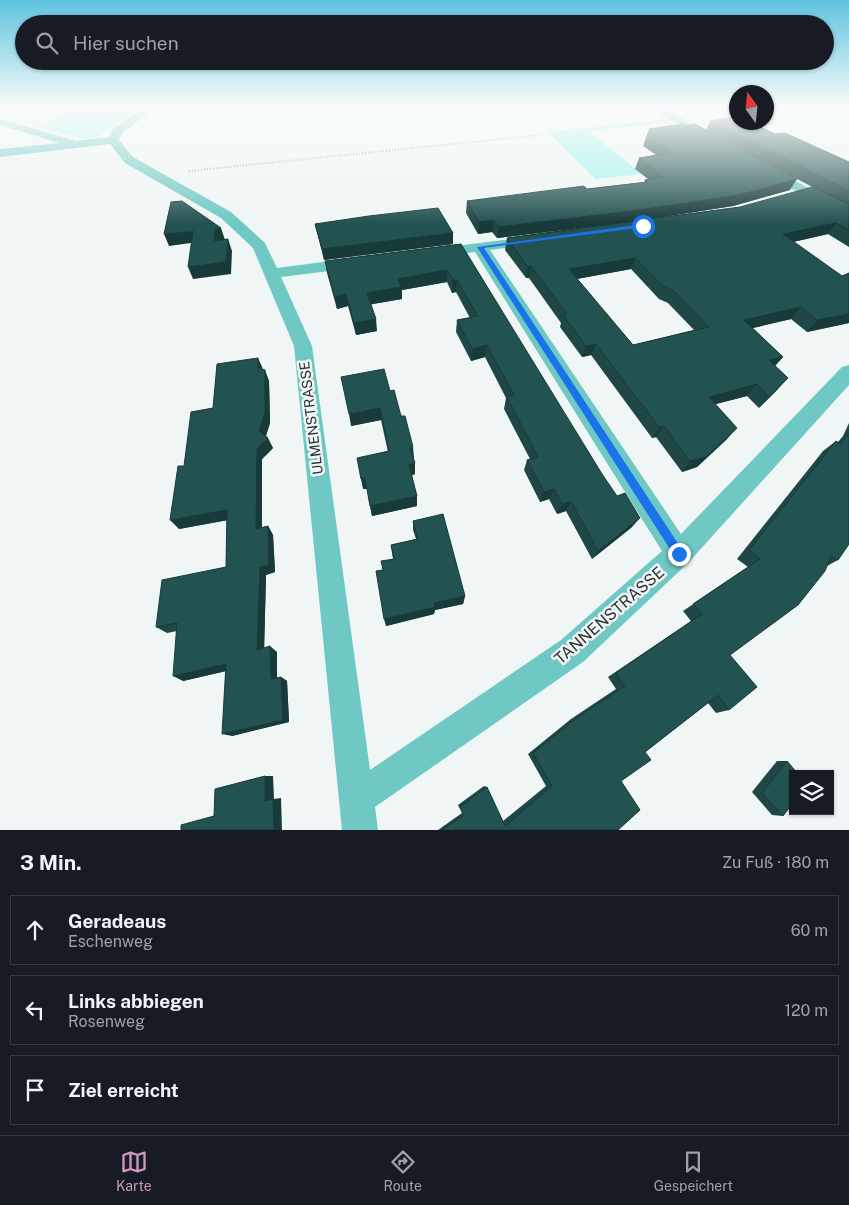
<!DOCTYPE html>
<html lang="de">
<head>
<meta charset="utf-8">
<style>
	body { margin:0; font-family:"Public Sans",sans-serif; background:#20242c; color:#f1f3f6 }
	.controls { position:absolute; right:15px; bottom:15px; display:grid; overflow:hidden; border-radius:0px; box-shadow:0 1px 4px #0004 }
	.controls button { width:45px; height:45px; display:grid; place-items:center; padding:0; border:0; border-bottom:1px solid #363941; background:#171b24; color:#f1f3f6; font:25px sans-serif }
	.compass { position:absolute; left:729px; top:85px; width:45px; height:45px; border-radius:50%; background:#171b24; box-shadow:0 1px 4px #0004; rotate:345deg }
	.stop { position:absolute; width:15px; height:15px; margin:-11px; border:4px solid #1a73e8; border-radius:50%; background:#fff }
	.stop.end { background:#1a73e8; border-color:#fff; box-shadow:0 1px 5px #0008 }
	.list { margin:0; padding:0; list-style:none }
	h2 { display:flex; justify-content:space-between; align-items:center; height:65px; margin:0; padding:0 20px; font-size:21px }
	h2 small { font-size:16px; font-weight:400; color:#9ea1a6 }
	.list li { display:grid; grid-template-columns:32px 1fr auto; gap:15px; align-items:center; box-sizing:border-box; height:70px; margin:0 10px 10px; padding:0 10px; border:1px solid #363941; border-radius:0px }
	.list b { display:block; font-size:19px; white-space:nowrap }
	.list p { margin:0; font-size:16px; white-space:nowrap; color:#9ea1a6 }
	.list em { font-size:16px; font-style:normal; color:#9ea1a6 }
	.icon { flex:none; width:28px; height:28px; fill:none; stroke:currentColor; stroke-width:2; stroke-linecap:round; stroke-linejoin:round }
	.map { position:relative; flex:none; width:849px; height:830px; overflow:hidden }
	.search { position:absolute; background:#171b24; box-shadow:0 1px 4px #0004; left:15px; right:15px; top:15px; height:55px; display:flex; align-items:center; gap:12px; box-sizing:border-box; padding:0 18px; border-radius:28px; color:#9ea1a6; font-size:19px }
	.sheet { height:305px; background:#171b24 }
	nav { display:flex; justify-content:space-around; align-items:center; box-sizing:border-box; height:70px; border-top:1px solid #363941; background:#171b24; font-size:14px; color:#9ea1a6 }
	nav a { display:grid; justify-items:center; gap:2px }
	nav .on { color:#cf99c2 }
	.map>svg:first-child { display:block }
	.built { fill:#dbeceb }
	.green { fill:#a2f2ed }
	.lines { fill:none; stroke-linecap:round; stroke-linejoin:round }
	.path { stroke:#9aa09f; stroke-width:2; stroke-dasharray:1 2; stroke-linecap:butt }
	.street { fill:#70c8c4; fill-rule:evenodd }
	.wall { fill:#1e4746; fill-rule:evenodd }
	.shaded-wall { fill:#183a39 }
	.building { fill:#235351; stroke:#183a39; fill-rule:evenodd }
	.route { fill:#1a73e8 }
	.labels { text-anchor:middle; stroke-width:5; stroke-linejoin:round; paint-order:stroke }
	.street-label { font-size:14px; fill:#2e3131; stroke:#eff6f5 }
	.near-street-label { font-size:16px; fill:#2e3131; stroke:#eff6f5 }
</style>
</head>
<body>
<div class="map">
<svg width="849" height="830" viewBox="0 0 849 830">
	<rect width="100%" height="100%" fill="#eff6f5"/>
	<!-- built -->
	<polygon class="built" points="0,107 74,107 39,128 0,118"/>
	<!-- green -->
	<g class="green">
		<polygon points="74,107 141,107 96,138 91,140 39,128"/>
		<polygon points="661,117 676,126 664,123 588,131 642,174 595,179 548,132 659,120"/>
	</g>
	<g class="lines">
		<!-- path -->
		<polyline class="path" points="189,171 540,135"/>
		<!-- street -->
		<g class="street">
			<polygon points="144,107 156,107 122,133 119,140 133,157 231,212 265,243 277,268 354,258 360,260 362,263 360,266 354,268 281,277 312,346 370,770 561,640 662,551 475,252 436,257 431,255 428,252 431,249 535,236 540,237 542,240 540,243 490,250 681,534 842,367 849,365 849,385 688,563 583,662 375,807 378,830 342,830 294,346 253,248 221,218 125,163 110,144 0,157 0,149 60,143 0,125 0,119 76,141 109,137 113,129"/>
			<polygon points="651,107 663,107 716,140 714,142 706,142"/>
			<polygon points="767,167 849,208 849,218 763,174 761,171"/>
		</g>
	</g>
	<!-- wall -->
	<g class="wall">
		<path d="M710,121L775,134L849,162V247L828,234L793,242L842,276L849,273V323L807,332L791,319L752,328L783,357L775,366L778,389L759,408L747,396L715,404L727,439L697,467L682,472L656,437L652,438L591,355L582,357L560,327L561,323L529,278H526L505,250L507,238L629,222L497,238L492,232L478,234L466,213L467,201L587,189L644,182L645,180L648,179L635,169L639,158L656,155L643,146L649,129L686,126L706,130ZM763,161L818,190L740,207L650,219L733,206L790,190ZM631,269L659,299L668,303L694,330L633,345L577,279Z"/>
		<polygon points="315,224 453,233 453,244 324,260"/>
		<polygon points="461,244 632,527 592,559 566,511 557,514 549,499 540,502 524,470 527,460 530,459 504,409 506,398 485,357 471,361 456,332 457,320 470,318 456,292 452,293 447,282 402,290 402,299 371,304 377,331 356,335 348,306 337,309 327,273 325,261"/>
		<polygon points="263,369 269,381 270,423 266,436 273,448 262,459 262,528 268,526 273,535 275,572 266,575 264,648 277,652 277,678 281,677 287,681 289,722 232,736 226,671 183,681 177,631 167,633 156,627 226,567 227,520 179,529 184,466"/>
		<polygon points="390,391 414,458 413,458 415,474 412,475 417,506 372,516 367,489 363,489 388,452 381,420 351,426"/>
		<polygon points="849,423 849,544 838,560 827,566 730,655 729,710 716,713 708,703 645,752 621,781 618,830 438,830 462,813 458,805 484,786 487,787 503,821 546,786 528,754 571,719 616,689 608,677 691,621 683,611 748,567 737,559 823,451 836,441 838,442 843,436"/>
		<polygon points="413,521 465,596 463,604 435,610 434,614 386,626 383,570 393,559 391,545 416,539 413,530"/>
		<polygon points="777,761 787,761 783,816 772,815 752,792"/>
	</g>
	<!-- shaded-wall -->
	<g class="shaded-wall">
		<polygon points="797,179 790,190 733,206 643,220 497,238 499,227"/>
		<polygon points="494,220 492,232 478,234 479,222"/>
		<polygon points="836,223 828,234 775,246 783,234"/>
		<polygon points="221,228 225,240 214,241 215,229"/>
		<polygon points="193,231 198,242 169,246 164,234"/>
		<polygon points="453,233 453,244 324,260 322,249"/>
		<polygon points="228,239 232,251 231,274 193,279 188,267"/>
		<polygon points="635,258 631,269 565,281 569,269"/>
		<polygon points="531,266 529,278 526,278 528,267"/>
		<polygon points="447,270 447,282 402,290 402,299 368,305 367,293 398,279"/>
		<polygon points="453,280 457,280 456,292 452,293"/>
		<polygon points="346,294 348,306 337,309 335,297"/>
		<polygon points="801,307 791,319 736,332 744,320"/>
		<polygon points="849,314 849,323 807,332 817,320"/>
		<polygon points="376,319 377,331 356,335 354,323"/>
		<polygon points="596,344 591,355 582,357 586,346"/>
		<polygon points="487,345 485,357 471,361 472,349"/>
		<polygon points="783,357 773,368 769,360"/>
		<polygon points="258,358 263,369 258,368"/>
		<polygon points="265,370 269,381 270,423 264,441 259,431"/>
		<polygon points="788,378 778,389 759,408 769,397"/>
		<polygon points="757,384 747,396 701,408 709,397"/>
		<polygon points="380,408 381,420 351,426 349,414"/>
		<polygon points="664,426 656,437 652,438 659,427"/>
		<polygon points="737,428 727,439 697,467 682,472 690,461"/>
		<polygon points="268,438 273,448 262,459 262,537 256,529 257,449"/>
		<polygon points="413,447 414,458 411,459 410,448"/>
		<polygon points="415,463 415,474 410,476 409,465"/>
		<polygon points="365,478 367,488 363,489 361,479"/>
		<polygon points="554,489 549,499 540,502 544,492"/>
		<polygon points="417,496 417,506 372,516 370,506"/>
		<polygon points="571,501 566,511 557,514 562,504"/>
		<polygon points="227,510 234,519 179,529 170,520"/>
		<polygon points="640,518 632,527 592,559 598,551"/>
		<polygon points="268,526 273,535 275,572 266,575 264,655 257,650 260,567"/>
		<polygon points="465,596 463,604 435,610 434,614 386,626 384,619 434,603"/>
		<polygon points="270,646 277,652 277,683 271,679"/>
		<polygon points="226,664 235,669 183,681 173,676"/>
		<polygon points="281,677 287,681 289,722 232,736 222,734"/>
		<polygon points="265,776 273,776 274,799 281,798 282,830 274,830 265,801"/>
	</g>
	<!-- building -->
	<g class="building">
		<polygon points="733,117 736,119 736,122 750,122 775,134 785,133 849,162 849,191 710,121"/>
		<polygon points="683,124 686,126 695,124 797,179 739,195 647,209 499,227 494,220 479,222 467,201 584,186 587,189 648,182 645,180 663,177 639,158 671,153 647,136 657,134 649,129"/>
		<path d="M812,187L849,204V230L836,223L783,234L842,276L849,273V314L817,320L801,307L744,320L783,357L769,360L788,378L769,397L757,384L709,397L737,428L706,457L690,461L664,426L659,427L596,344L586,346L563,315L567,314L531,266L528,267L507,238L740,207ZM635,258L664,287L674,291L709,327L633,345L569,269Z"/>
		<polygon points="182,201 221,228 215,229 214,241 228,239 226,262 188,267 193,231 164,234 171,202"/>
		<polygon points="438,208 453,233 322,249 315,224 369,216"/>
		<polygon points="461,244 602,474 617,496 625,493 640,518 598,551 571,501 562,504 554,489 544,492 527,460 538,457 507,397 514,395 487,345 472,349 457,320 478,316 457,280 453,280 447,270 398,279 401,287 367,293 376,319 354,323 346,294 335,297 325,261"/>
		<polygon points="258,358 258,368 265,370 265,412 259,431 268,438 257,449 256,529 268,526 269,565 260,567 257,650 270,646 271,679 281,677 283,720 222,734 226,664 173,676 177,623 156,627 162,580 226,567 227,510 170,520 178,466 184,466 191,412 213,408 217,364"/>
		<polygon points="384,369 390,391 394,390 401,416 405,416 413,447 410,448 415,463 409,465 417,496 370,506 365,478 361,479 357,458 389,451 380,408 349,414 341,377"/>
		<polygon points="849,434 849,544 838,560 831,556 825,571 798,605 730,655 757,687 729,710 718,695 645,752 651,760 621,781 640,810 618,830 442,830 464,815 460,807 487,787 505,826 552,786 533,753 578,717 625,686 616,673 702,614 693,604 760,559 749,550 836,441 840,444"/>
		<polygon points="443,514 465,596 434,603 435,607 384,619 376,571 383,570 381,561 394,559 391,545 418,539 413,521"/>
		<polygon points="787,761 798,774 793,774 793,803 783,816 762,793"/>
		<polygon points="265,776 265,801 273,799 274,830 181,830 181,825 214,816 215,789"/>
	</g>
	<!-- sky -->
	<linearGradient id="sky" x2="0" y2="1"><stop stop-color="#5fc3e0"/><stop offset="0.48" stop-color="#f8fbfa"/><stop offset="1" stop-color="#f8fbfa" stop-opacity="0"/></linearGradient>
	<rect width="849" height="223" fill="url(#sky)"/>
	<!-- route -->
	<polygon class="route" points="643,224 645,227 484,248 683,551 683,557 679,559 675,557 477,247"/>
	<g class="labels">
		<!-- street labels -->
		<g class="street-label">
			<text transform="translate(311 418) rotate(-97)" y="5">ULMENSTRASSE</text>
		</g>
		<!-- near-street labels -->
		<g class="near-street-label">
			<text transform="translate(609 615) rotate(-41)" y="6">TANNENSTRASSE</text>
		</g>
	</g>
</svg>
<div class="controls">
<button><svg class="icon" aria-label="layers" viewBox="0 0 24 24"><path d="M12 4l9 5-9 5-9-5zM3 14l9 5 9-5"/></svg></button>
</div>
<svg class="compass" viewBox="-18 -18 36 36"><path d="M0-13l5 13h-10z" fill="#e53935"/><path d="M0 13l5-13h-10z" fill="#9ea1a6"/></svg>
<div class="stop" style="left:643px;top:226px"></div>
<div class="stop end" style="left:679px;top:554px"></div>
<div class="search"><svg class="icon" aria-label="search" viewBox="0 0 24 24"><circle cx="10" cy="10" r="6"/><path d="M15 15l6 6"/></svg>Hier suchen</div>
</div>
<section class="sheet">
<h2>3 Min.<small>Zu Fuß · 180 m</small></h2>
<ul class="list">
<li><svg class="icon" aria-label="ahead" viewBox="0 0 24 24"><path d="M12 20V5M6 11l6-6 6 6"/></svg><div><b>Geradeaus</b><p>Eschenweg</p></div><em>60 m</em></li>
<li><svg class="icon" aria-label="left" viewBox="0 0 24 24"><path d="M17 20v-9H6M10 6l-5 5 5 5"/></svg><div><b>Links abbiegen</b><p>Rosenweg</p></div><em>120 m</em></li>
<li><svg class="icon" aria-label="arrive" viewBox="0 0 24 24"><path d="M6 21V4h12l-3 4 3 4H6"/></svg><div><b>Ziel erreicht</b></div></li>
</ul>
</section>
<nav>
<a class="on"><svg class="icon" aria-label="map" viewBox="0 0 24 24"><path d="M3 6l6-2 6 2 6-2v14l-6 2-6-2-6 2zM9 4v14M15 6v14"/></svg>Karte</a>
<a><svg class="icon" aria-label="directions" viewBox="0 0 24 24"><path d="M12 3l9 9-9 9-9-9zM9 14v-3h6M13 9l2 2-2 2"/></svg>Route</a>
<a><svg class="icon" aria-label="saved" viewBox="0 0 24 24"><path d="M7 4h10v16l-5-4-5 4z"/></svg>Gespeichert</a>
</nav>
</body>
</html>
